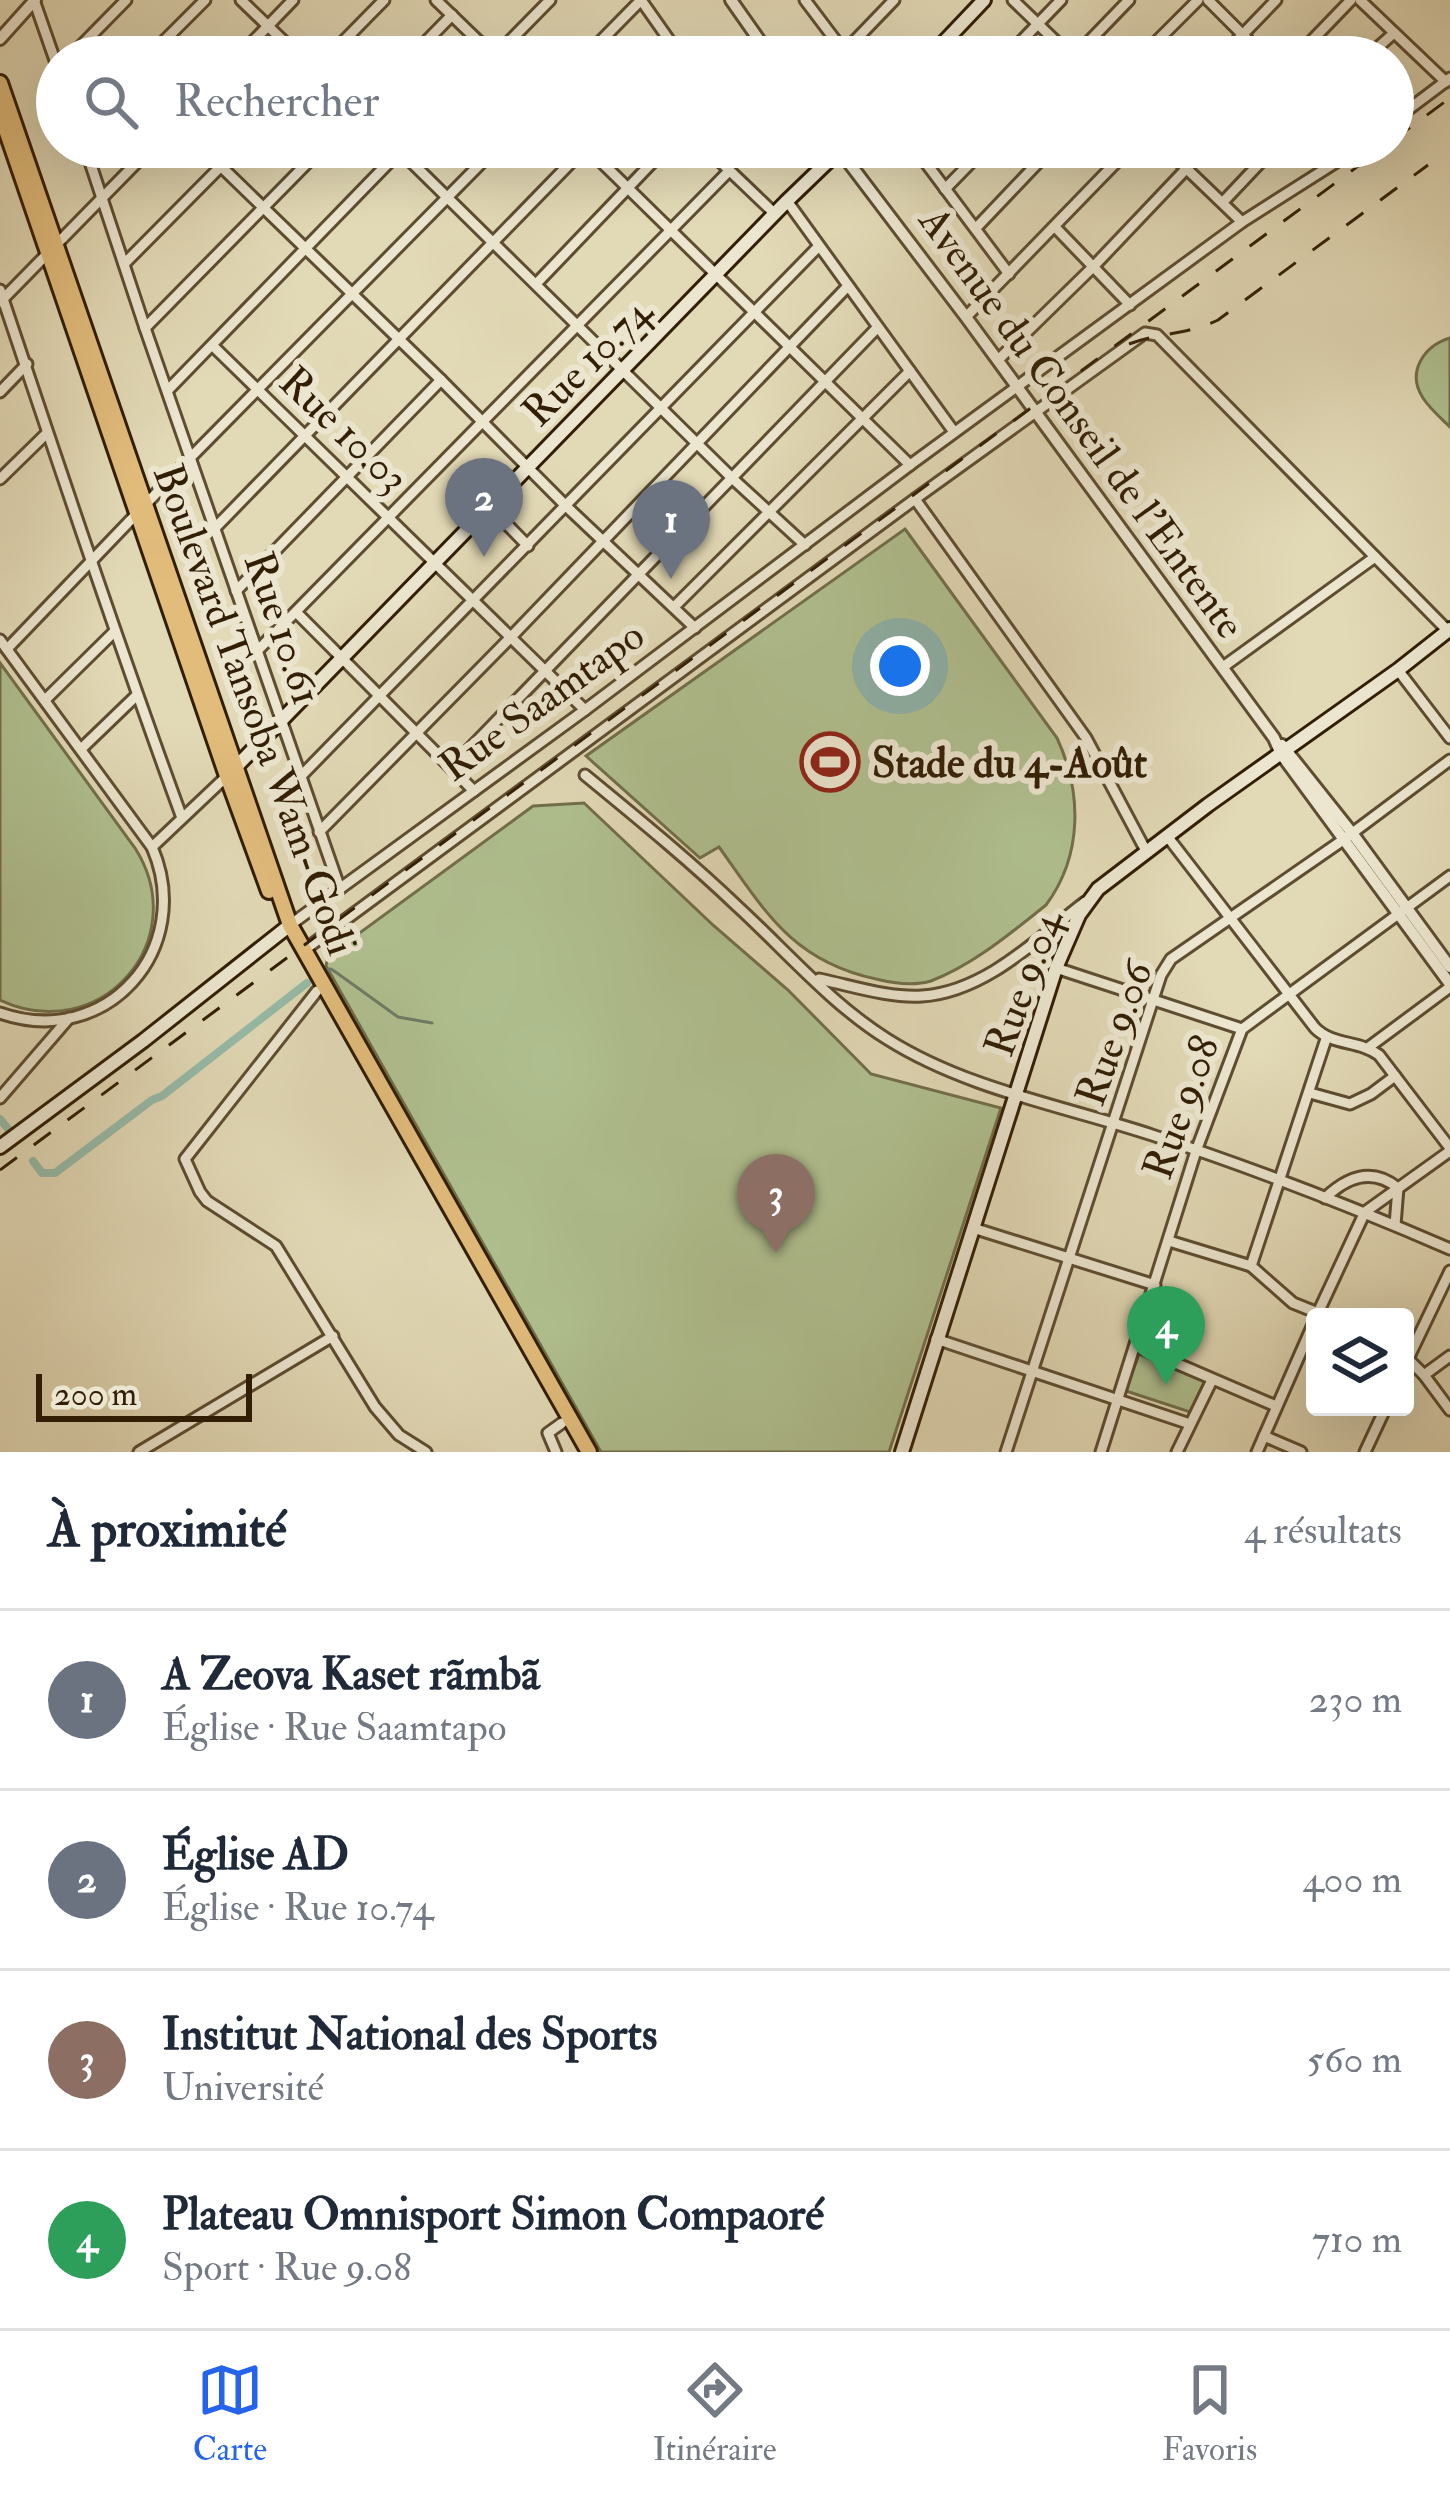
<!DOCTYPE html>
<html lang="fr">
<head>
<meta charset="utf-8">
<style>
	body { margin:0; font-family:"IM FELL Double Pica",serif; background:#f2f2f3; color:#1f2937 }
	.controls { position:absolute; right:36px; bottom:36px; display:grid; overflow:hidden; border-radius:12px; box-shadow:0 12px 48px #0002 }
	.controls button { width:108px; height:108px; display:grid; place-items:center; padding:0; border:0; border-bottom:3px solid #e0e1e3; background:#fff; color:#1f2937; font:60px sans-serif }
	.scale { position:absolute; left:36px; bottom:30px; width:216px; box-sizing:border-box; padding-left:12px; border:6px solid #321e05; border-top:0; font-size:33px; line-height:42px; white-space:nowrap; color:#321e05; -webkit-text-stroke:9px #ece6d0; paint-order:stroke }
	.you { position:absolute; left:900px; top:666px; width:42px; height:42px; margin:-30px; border:9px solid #fff; border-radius:50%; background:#1a73e8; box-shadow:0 0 0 18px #1a73e833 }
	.badge { display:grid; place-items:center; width:78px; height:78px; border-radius:50%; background:#2563eb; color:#fff; font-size:39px; font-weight:700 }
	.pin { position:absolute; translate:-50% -99px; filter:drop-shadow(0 3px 6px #0008) }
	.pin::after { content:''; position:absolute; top:63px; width:42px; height:36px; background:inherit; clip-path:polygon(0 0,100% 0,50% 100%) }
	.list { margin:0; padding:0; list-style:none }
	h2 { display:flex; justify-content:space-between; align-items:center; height:156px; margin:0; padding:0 48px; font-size:51px }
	h2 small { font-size:39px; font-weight:400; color:#747a83 }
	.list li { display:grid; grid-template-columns:78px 1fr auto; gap:36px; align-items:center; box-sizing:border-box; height:180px; padding:0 48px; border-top:3px solid #e0e1e3 }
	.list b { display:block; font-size:45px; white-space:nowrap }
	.list p { margin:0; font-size:39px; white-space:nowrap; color:#747a83 }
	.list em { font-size:39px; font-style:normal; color:#747a83 }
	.icon { flex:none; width:66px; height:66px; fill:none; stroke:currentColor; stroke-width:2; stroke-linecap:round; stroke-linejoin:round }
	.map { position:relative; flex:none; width:1450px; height:1452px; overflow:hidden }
	.search { position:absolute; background:#fff; box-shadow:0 12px 48px #0002; left:36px; right:36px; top:36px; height:132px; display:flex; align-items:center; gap:30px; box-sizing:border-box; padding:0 42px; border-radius:66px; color:#747a83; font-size:45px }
	.sheet { height:876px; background:#fff }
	nav { display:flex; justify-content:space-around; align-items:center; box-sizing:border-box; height:168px; border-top:3px solid #e0e1e3; background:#fff; font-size:33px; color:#747a83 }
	nav a { display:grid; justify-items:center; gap:6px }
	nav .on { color:#2563eb }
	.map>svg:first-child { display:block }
	.park { fill:#b0c090; stroke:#716f4a; stroke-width:3 }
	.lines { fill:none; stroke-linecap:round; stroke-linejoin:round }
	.stream { stroke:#6e7c67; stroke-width:3 }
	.canal { stroke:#96bba8; stroke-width:8 }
	.minor-casing { stroke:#5e4d31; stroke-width:15 }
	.tertiary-casing { stroke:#5e4d31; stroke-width:16 }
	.secondary-casing { stroke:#321e05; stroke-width:18 }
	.primary-casing { stroke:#321e05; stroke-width:20 }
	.minor { stroke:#ece6d0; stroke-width:9 }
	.tertiary { stroke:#ece6d0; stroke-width:10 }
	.secondary { stroke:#ece6d0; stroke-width:12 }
	.primary { stroke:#e1bc7b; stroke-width:14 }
	.rail { stroke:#321e05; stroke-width:3; stroke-dasharray:21 21; stroke-linecap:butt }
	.labels { text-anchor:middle; stroke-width:12; stroke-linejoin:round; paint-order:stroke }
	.street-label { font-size:42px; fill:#321e05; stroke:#ece6d0 }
	.poi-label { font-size:42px; font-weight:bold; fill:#321e05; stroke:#ece6d0; text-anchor:start }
</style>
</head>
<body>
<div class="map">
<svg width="1450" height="1452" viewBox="0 0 1450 1452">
	<rect width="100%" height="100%" fill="#e2d9b6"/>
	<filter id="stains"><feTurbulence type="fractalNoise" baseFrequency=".00167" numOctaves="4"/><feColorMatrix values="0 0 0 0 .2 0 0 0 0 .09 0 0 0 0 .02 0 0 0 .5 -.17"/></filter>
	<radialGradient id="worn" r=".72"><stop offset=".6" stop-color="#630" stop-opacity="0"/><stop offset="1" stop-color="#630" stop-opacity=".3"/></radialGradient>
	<!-- park -->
	<g class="park">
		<path d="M1450,338V427C1441,418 1430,409 1423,398C1406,372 1424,346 1450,338Z"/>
		<path d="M905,529L1057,738C1082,792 1083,855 1046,905C1011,933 973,965 931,981C914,986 892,983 876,979C792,961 765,911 719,847L700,858L586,756Z"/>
		<path d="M0,663L135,848C194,941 100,1047 0,1000Z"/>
		<polygon points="584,803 714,926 788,990 871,1074 1001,1108 889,1452 601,1452 326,966 328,956 533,806"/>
		<polygon points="1141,1348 1206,1379 1190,1412 1126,1391"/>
	</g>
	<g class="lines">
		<!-- stream -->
		<polyline class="stream" points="324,970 331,969 337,973 398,1017 432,1023"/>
		<!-- canal -->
		<g class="canal">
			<polyline points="0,1119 9,1130"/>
			<polyline points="33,1161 42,1173 55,1173 152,1100 162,1096 307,983"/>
		</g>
		<defs>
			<g id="minor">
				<polyline points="34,0 57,66"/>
				<polyline points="241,0 300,57"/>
				<polyline points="436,0 495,57"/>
				<polyline points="641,0 681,57"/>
				<polyline points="805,0 845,53"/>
				<polyline points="1013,0 1072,57"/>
				<polyline points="1208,0 1265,57"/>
				<polyline points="1360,0 1446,82"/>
				<polyline points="598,44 612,57"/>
				<polyline points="844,52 894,0"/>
				<polyline points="70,57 126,0"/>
				<polyline points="148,57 205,0"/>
				<polyline points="238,57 293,0"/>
				<polyline points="328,57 384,0"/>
				<polyline points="411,57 452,15"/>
				<polyline points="494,57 550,0"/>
				<polyline points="585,57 641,0"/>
				<polyline points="1006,57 1061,0"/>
				<polyline points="1074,57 1129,0"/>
				<polyline points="1141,57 1198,0"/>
				<polyline points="1221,57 1276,0"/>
				<polyline points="1296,57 1351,0"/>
				<polyline points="1367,57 1394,33"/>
				<polyline points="1393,121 1450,78"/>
				<polyline points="85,147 145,328 340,889"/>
				<polyline points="201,147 441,380 567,507 695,628"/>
				<polyline points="396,147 733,479 805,545"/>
				<polyline points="586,147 910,465"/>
				<polyline points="705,147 775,214"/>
				<polyline points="914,147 1009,274"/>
				<polyline points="1164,147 1242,222"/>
				<polyline points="945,189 986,147"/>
				<polyline points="787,201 954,432"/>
				<polyline points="1223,202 1275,147"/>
				<polyline points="1055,227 1130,305"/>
				<polyline points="976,228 1053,147"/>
				<polyline points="124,264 240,147"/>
				<polyline points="536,284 667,147"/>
				<path d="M0,290C59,466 118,643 182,818"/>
				<polyline points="0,302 152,147"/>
				<polyline points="966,317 1131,147"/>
				<polyline points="145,328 323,147"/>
				<polyline points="213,346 585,710"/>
				<polyline points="998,360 1093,267 1207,147"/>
				<polyline points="168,390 402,149"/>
				<polyline points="0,392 27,364"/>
				<polyline points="0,479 46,434"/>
				<polyline points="915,499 1086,738 1146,851"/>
				<polyline points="489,506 528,546"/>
				<polyline points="214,529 586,147"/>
				<polyline points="236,591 441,380"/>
				<polyline points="674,607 910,371"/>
				<polyline points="296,612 474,791"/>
				<path d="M0,640L152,847C196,949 106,1050 0,1013"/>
				<polyline points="7,649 191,457 497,147"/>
				<polyline points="257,651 729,171"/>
				<polyline points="1223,667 1375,557"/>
				<polyline points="1398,670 1450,738"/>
				<polyline points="45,700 115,631"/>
				<polyline points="81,749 137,695"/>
				<polyline points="451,768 877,328"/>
				<path d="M585,775C636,817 689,860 737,906C785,950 831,1004 887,1039C966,1089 1064,1106 1152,1135C1253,1168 1353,1207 1450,1249"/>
				<polyline points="301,776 818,247"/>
				<polyline points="319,832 512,636 848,286"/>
				<path d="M1167,836L1315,1028C1333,1046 1359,1040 1379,1055L1450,1148"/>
				<polyline points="152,847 227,776"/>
				<polyline points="290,925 585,710 910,465 1242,222 1360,147"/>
				<polyline points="303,951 915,499 1145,333 1157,335 1448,631"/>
				<polyline points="1056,968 1242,1029"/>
				<path d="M819,979C853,986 888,998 922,996C985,992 1037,939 1085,902"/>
				<polyline points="317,991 185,1159 200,1192 207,1201 276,1246 375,1407 399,1435 426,1452"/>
				<polyline points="1369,1047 1450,987"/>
				<polyline points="1310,1093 1350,1104 1371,1094 1395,1076"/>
				<polyline points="0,1098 69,1018"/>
				<path d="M1325,1198C1347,1177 1372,1167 1398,1188L1395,1225"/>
				<polyline points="973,1228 1155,1285"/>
				<polyline points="1169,1241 1251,1266 1293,1303 1328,1317"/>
				<polyline points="1251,1266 1326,1039"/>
				<polyline points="1316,1317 1365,1212 1450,1151"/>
				<polyline points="936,1339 1190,1424"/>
				<polyline points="1136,1346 1276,1406"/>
				<polyline points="1405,1356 1424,1375 1450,1410"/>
				<polyline points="1405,1365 1450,1271"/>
				<polyline points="1424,1375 1450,1356"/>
				<polyline points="1264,1436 1301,1452"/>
				<polyline points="139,1452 333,1336"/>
				<polyline points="556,1452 548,1433 562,1423"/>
				<polyline points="1006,1452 1161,975 1171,959 1343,840 1450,760"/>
				<polyline points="1101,1452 1196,1151 1242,1029 1450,876"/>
				<polyline points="1177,1452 1212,1380"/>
				<polyline points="1257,1452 1315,1320"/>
				<polyline points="1365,1452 1386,1407"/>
			</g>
			<g id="tertiary">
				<polyline points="731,0 771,57"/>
				<polyline points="0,39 35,0"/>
				<polyline points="837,147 966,317 1274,738 1281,754 1450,984"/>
				<polyline points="1282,745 1352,833 1450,967"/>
			</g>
			<g id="secondary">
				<polyline points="930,57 984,0"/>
				<polyline points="232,771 787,201 843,147"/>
				<polyline points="0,1147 143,1041 290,925"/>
				<polyline points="902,1452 1056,968 1079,915 1098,889 1208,805 1398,670 1450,629"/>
			</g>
			<g id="primary">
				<polyline points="0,83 290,925 589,1452"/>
				<polyline points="0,112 227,776 269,891"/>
			</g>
		</defs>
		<!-- minor casing -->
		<use href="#minor" class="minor-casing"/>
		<!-- tertiary casing -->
		<use href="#tertiary" class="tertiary-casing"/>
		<!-- secondary casing -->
		<use href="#secondary" class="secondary-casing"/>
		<!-- primary casing -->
		<use href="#primary" class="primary-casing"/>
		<!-- minor -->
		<use href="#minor" class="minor"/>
		<!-- tertiary -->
		<use href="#tertiary" class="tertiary"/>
		<!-- secondary -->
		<use href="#secondary" class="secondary"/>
		<!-- primary -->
		<use href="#primary" class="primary"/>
		<!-- rail -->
		<g class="rail">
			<polyline points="1393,140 1450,98"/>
			<path d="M1129,344C1158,333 1190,334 1218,320L1428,165"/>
			<polyline points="0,1170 1384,147"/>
		</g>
	</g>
	<!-- icons -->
	<defs>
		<symbol id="stadium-ring" viewBox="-11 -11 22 22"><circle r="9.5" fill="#ece6d0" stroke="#8f2418" stroke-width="1.5"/><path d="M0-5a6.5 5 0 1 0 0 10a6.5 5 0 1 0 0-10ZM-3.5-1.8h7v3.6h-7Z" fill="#8f2418"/></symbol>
	</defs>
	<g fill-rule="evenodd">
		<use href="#stadium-ring" x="797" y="729" width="66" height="66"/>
	</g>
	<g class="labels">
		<!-- street labels -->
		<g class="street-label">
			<text transform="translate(586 361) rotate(-45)" y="15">Rue 10.74</text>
			<text transform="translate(1083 422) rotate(54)" y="15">Avenue du Conseil de l'Entente</text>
			<text transform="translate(345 429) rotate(44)" y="15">Rue 10.03</text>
			<text transform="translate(284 628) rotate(71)" y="15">Rue 10.61</text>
			<text transform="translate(541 700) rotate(-36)" y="15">Rue Saamtapo</text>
			<text transform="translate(256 709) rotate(70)" y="15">Boulevard Tansoba Wam-Godi</text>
			<text transform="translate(1022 983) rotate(-70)" y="15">Rue 9.04</text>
			<text transform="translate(1113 1033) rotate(-70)" y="15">Rue 9.06</text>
			<text transform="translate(1180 1107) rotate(-70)" y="15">Rue 9.08</text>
		</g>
		<!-- poi labels -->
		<g class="poi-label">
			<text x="872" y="777">Stade du 4-Août</text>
		</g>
	</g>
	<rect width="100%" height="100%" filter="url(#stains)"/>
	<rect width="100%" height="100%" fill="url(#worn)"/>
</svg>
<div class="controls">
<button><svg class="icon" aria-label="layers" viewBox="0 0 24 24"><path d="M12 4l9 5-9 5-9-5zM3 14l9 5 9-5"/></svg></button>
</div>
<div class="scale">200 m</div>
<div class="you"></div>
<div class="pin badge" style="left:671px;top:579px;background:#6b7280">1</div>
<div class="pin badge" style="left:484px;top:557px;background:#6b7280">2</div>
<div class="pin badge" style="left:776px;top:1253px;background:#8d6e63">3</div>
<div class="pin badge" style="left:1166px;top:1385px;background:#2e9e5b">4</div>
<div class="search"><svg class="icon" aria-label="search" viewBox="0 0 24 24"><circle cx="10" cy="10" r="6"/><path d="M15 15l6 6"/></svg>Rechercher</div>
</div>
<section class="sheet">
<h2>À proximité<small>4 résultats</small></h2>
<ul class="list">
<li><span class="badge" style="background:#6b7280">1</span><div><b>A Zeova Kaset rãmbã</b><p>Église · Rue Saamtapo</p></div><em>230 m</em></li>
<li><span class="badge" style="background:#6b7280">2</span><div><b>Église AD</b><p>Église · Rue 10.74</p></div><em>400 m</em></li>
<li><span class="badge" style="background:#8d6e63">3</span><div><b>Institut National des Sports</b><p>Université</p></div><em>560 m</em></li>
<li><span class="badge" style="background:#2e9e5b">4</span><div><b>Plateau Omnisport Simon Compaoré</b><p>Sport · Rue 9.08</p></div><em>710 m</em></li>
</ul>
</section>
<nav>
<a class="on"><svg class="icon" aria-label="map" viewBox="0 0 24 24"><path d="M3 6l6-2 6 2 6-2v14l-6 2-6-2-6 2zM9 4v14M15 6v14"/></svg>Carte</a>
<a><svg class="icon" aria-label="directions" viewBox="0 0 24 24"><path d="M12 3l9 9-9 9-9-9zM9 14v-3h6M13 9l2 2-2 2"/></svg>Itinéraire</a>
<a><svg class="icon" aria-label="saved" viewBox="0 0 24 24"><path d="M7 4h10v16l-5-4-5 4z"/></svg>Favoris</a>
</nav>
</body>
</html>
